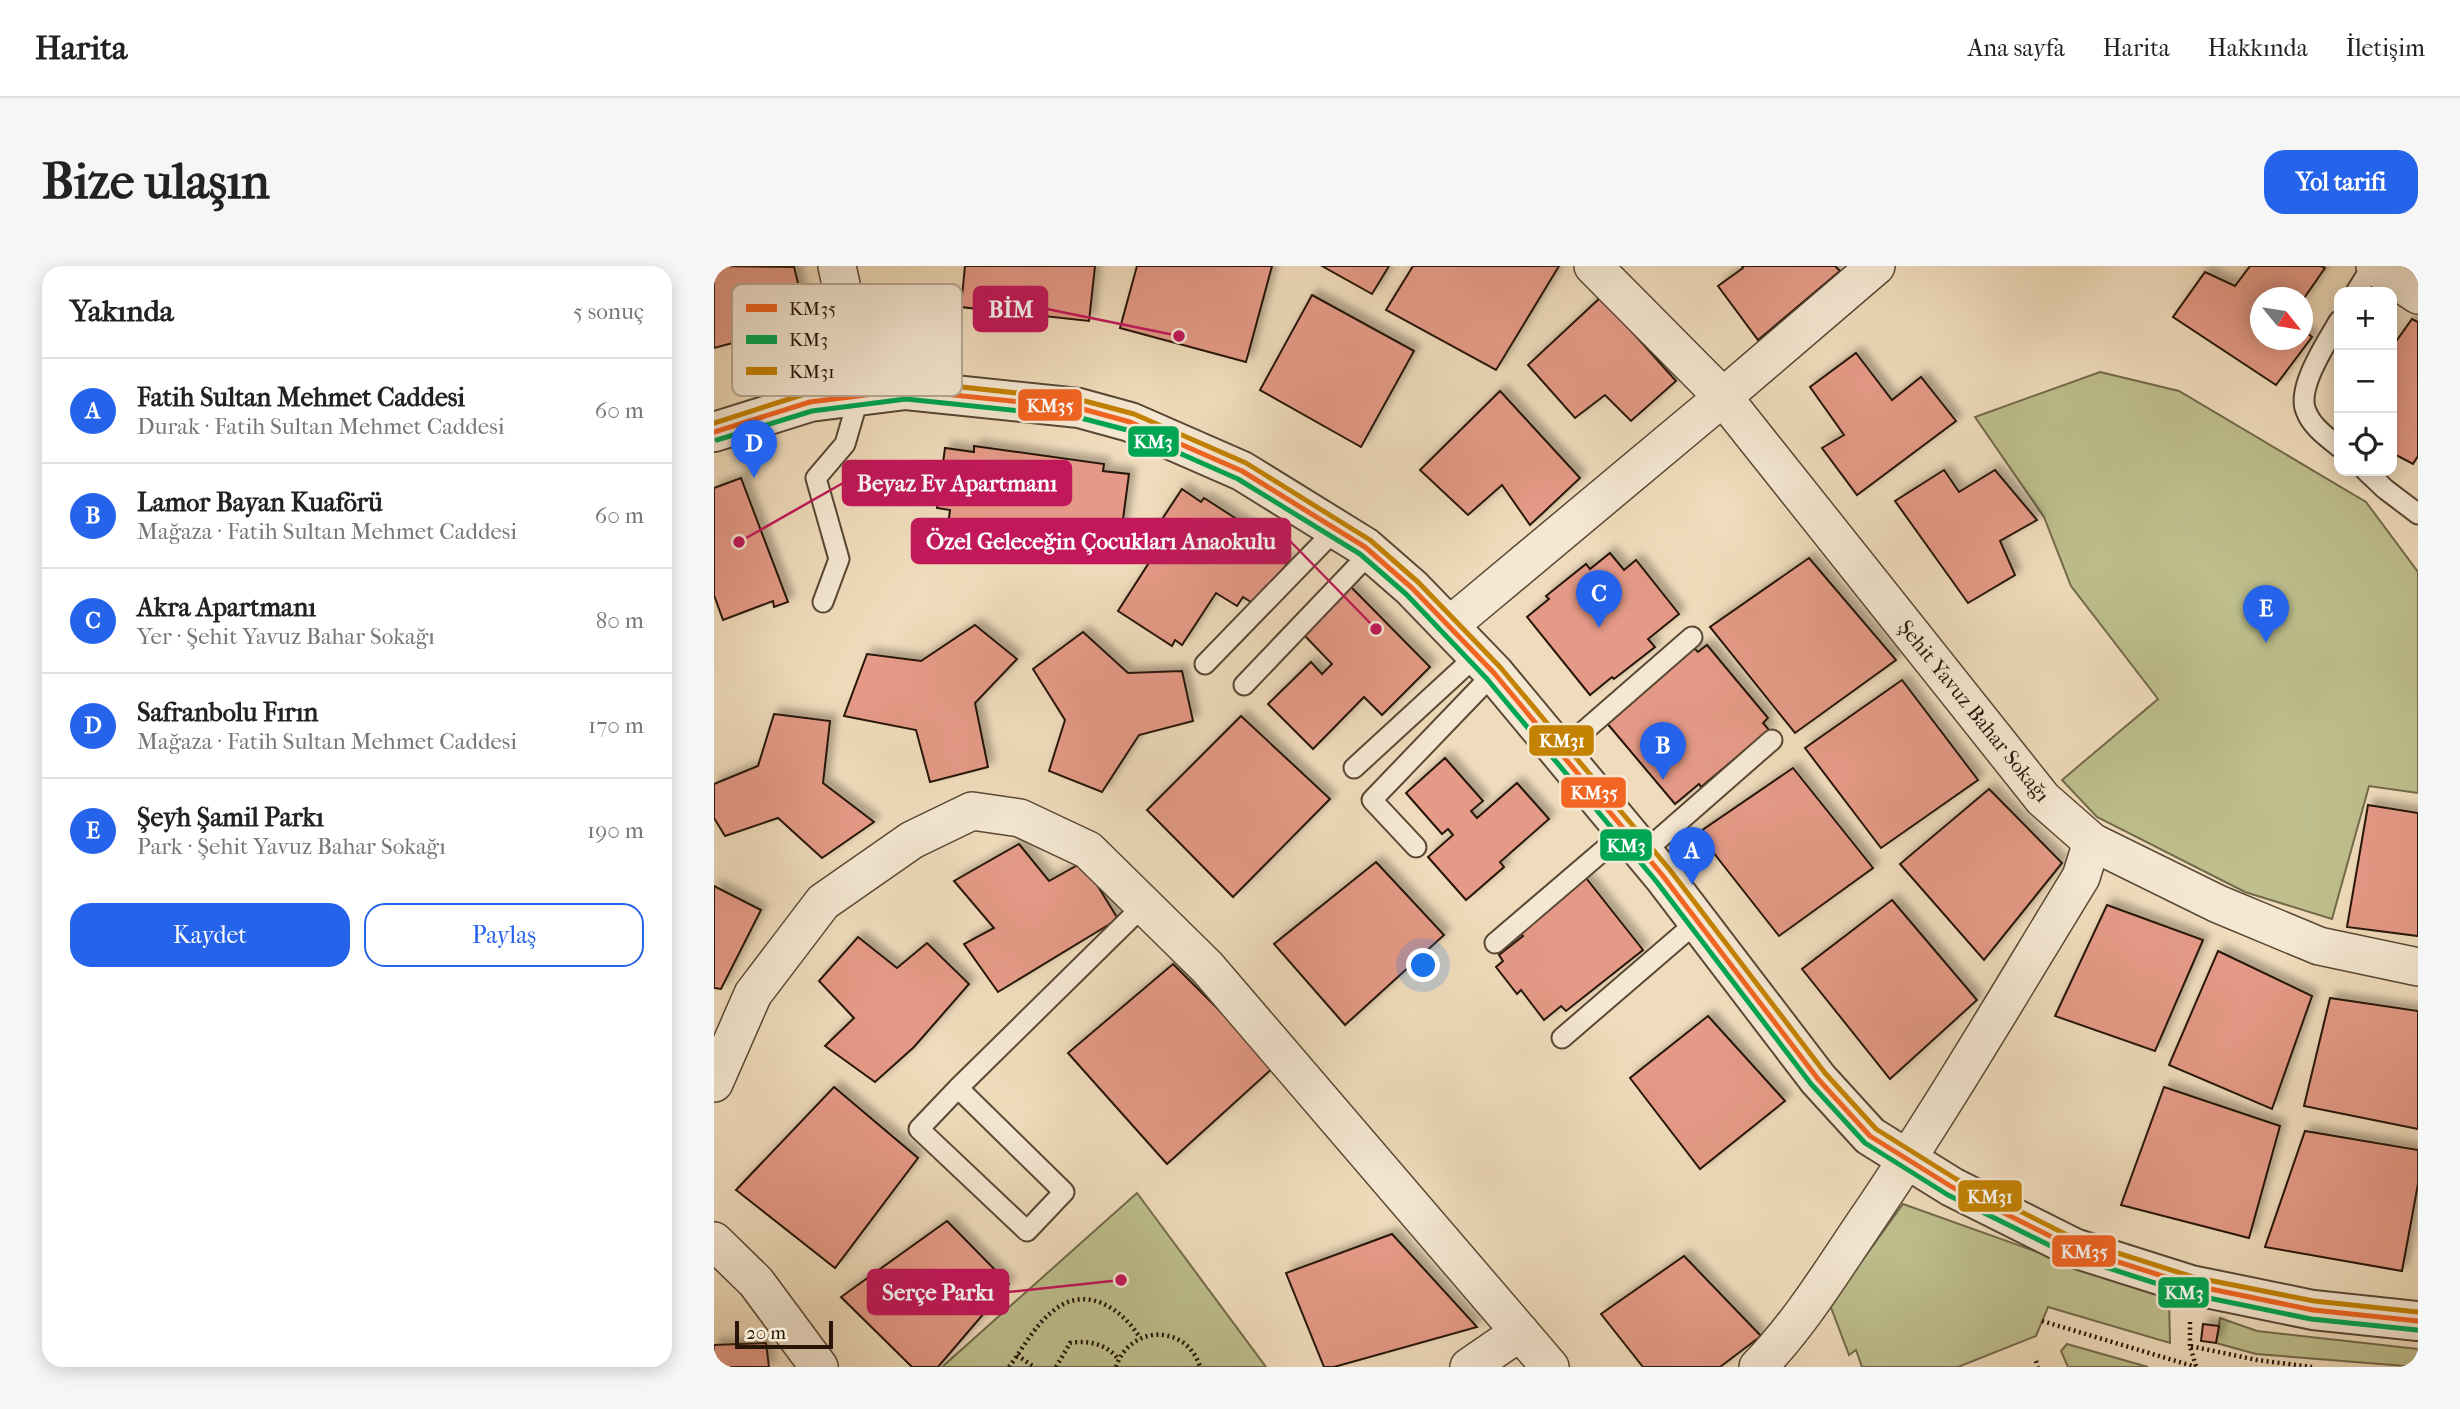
<!DOCTYPE html>
<html lang="tr">
<head>
<meta charset="utf-8">
<style>
	body { margin:0; font-family:"IM FELL French Canon",serif; background:#f6f6f6; color:#222 }
	.controls { position:absolute; right:21px; top:21px; display:grid; overflow:hidden; border-radius:14px; box-shadow:0 4px 18px #0003 }
	.controls button { width:63px; height:63px; display:grid; place-items:center; padding:0; border:0; border-bottom:2px solid #e0e0e0; background:#fff; color:#222; font:35px sans-serif }
	.compass { position:absolute; left:1536px; top:21px; width:63px; height:63px; border-radius:50%; background:#fff; box-shadow:0 4px 18px #0003; rotate:120deg }
	.scale { position:absolute; left:21px; bottom:18px; width:98px; box-sizing:border-box; padding-left:7px; border:4px solid #271607; border-top:0; font-size:19px; line-height:24px; white-space:nowrap; color:#271607; -webkit-text-stroke:5px #f5e8d3; paint-order:stroke }
	.you { position:absolute; left:710px; top:700px; width:24px; height:24px; margin:-18px; border:5px solid #fff; border-radius:50%; background:#1a73e8; box-shadow:0 0 0 10px #1a73e833 }
	.badge { display:grid; place-items:center; width:46px; height:46px; border-radius:50%; background:#2563eb; color:#fff; font-size:23px; font-weight:700 }
	.pin { position:absolute; translate:-50% -58px; filter:drop-shadow(0 2px 4px #0008) }
	.pin::after { content:''; position:absolute; top:37px; width:24px; height:21px; background:inherit; clip-path:polygon(0 0,100% 0,50% 100%) }
	.list { margin:0; padding:0; list-style:none }
	h2 { display:flex; justify-content:space-between; align-items:center; height:91px; margin:0; padding:0 28px; font-size:30px }
	h2 small { font-size:23px; font-weight:400; color:#767676 }
	.list li { display:grid; grid-template-columns:46px 1fr auto; gap:21px; align-items:center; box-sizing:border-box; height:105px; padding:0 28px; border-top:2px solid #e0e0e0 }
	.list b { display:block; font-size:26px; white-space:nowrap }
	.list p { margin:0; font-size:23px; white-space:nowrap; color:#767676 }
	.list em { font-size:23px; font-style:normal; color:#767676 }
	.actions { display:flex; gap:14px; padding:21px 28px }
	.actions a { flex:1; padding:16px 0; border:2px solid #2563eb; border-radius:21px; text-align:center; font-size:24px; color:#2563eb }
	.actions .main { background:#2563eb; color:#fff }
	.icon { flex:none; width:38px; height:38px; fill:none; stroke:currentColor; stroke-width:2; stroke-linecap:round; stroke-linejoin:round }
	.map { position:relative; flex:none; width:1704px; height:1101px; overflow:hidden; border-radius:21px }
	header { display:flex; align-items:center; gap:42px; box-sizing:border-box; height:98px; padding:0 35px; background:#fff; border-bottom:2px solid #e0e0e0 }
	header strong { font-size:33px }
	nav { display:flex; gap:38px; margin-inline-start:auto; font-size:24px }
	.intro { display:flex; align-items:center; justify-content:space-between; box-sizing:border-box; height:168px; padding:0 42px }
	h1 { margin:0; font-size:49px }
	.button { padding:18px 32px; border-radius:21px; background:#2563eb; color:#fff; font-size:24px; font-weight:700 }
	main { display:flex; gap:42px; padding:0 42px }
	aside { flex:1; background:#fff; border-radius:21px; box-shadow:0 4px 18px #0003 }
	.map>svg:first-child { display:block }
	.green { fill:#bebf8d; stroke:#726a4a; stroke-width:2 }
	.building { fill:#e59a87; stroke:#271607; stroke-width:2; filter:url(#shadow) }
	.lines { fill:none; stroke-linecap:round; stroke-linejoin:round }
	.service-casing { stroke:#594834; stroke-width:23 }
	.minor-casing { stroke:#594834; stroke-width:40 }
	.tertiary-casing { stroke:#594834; stroke-width:42 }
	.path { stroke:#271607; stroke-width:4.5; stroke-dasharray:2 3.5; stroke-linecap:butt }
	.service { stroke:#f5e8d3; stroke-width:19 }
	.minor { stroke:#f5e8d3; stroke-width:37 }
	.tertiary { stroke:#f5e8d3; stroke-width:38 }
	.bus-1-casing { stroke:#f5e8d3; stroke-width:10 }
	.bus-2-casing { stroke:#f5e8d3; stroke-width:10 }
	.bus-3-casing { stroke:#f5e8d3; stroke-width:10 }
	.bus-1 { stroke:#f26522; stroke-width:5 }
	.bus-2 { stroke:#00a651; stroke-width:5 }
	.bus-3 { stroke:#c38202; stroke-width:5 }
	.labels { text-anchor:middle; stroke-width:7; stroke-linejoin:round; paint-order:stroke }
	.street-label { font-size:21px; fill:#271607; stroke:#f5e8d3 }
	.key { fill:#f5e8d3; stroke:#b7a996; stroke-width:2 }
	.key-label { font-size:19px; fill:#271607 }
	.leader { fill:none; stroke:#c2185b; stroke-width:2.5 }
	.callout-dot { fill:#c2185b; stroke:#f5e8d3; stroke-width:2.5 }
	.callout { fill:#c2185b; stroke:#c2185b; stroke-width:2.5 }
	.callout-label { font-size:23px; text-anchor:middle; font-weight:bold; fill:#fff }
	.line-badge { stroke:#f5e8d3; stroke-width:2.5 }
	.badge-label { font-size:19px; text-anchor:middle; font-weight:bold; fill:#fff }
</style>
</head>
<body>
<header>
<strong>Harita</strong>
<nav><a>Ana sayfa</a><a>Harita</a><a>Hakkında</a><a>İletişim</a></nav>
</header>
<div class="intro"><h1>Bize ulaşın</h1><a class="button">Yol tarifi</a></div>
<main>
<aside>
<h2>Yakında<small>5 sonuç</small></h2>
<ul class="list">
<li><span class="badge">A</span><div><b>Fatih Sultan Mehmet Caddesi</b><p>Durak · Fatih Sultan Mehmet Caddesi</p></div><em>60 m</em></li>
<li><span class="badge">B</span><div><b>Lamor Bayan Kuaförü</b><p>Mağaza · Fatih Sultan Mehmet Caddesi</p></div><em>60 m</em></li>
<li><span class="badge">C</span><div><b>Akra Apartmanı</b><p>Yer · Şehit Yavuz Bahar Sokağı</p></div><em>80 m</em></li>
<li><span class="badge">D</span><div><b>Safranbolu Fırın</b><p>Mağaza · Fatih Sultan Mehmet Caddesi</p></div><em>170 m</em></li>
<li><span class="badge">E</span><div><b>Şeyh Şamil Parkı</b><p>Park · Şehit Yavuz Bahar Sokağı</p></div><em>190 m</em></li>
</ul>
<div class="actions"><a class="main">Kaydet</a><a>Paylaş</a></div>
</aside>
<div class="map">
<svg width="1704" height="1101" viewBox="0 0 1704 1101">
	<defs>
		<filter id="shadow"><feDropShadow dx="6" dy="-6" stdDeviation="3.5" flood-color="#0004"/></filter>
	</defs>
	<rect width="100%" height="100%" fill="#f0dcbc"/>
	<filter id="stains"><feTurbulence type="fractalNoise" baseFrequency=".00286" numOctaves="4"/><feColorMatrix values="0 0 0 0 .2 0 0 0 0 .09 0 0 0 0 .02 0 0 0 .5 -.17"/></filter>
	<radialGradient id="worn" r=".72"><stop offset=".6" stop-color="#630" stop-opacity="0"/><stop offset="1" stop-color="#630" stop-opacity=".3"/></radialGradient>
	<!-- green -->
	<g class="green">
		<polygon points="1386,106 1465,125 1652,236 1704,306 1704,527 1655,520 1618,653 1531,626 1383,551 1348,514 1444,433 1357,320 1330,251 1261,151"/>
		<polygon points="423,927 552,1101 228,1101"/>
		<polygon points="1189,938 1455,1033 1456,1077 1334,1041 1322,1070 1244,1101 1148,1101 1142,1084 1135,1089 1116,1039"/>
		<polygon points="1506,1052 1543,1065 1704,1083 1704,1101 1542,1088 1502,1077"/>
		<polygon points="1353,1078 1434,1101 1354,1101 1347,1085"/>
	</g>
	<!-- building -->
	<g class="building">
		<polygon points="0,0 80,1 94,57 0,82"/>
		<polygon points="251,0 381,0 375,55 247,41"/>
		<polygon points="423,0 558,0 532,96 406,62"/>
		<polygon points="608,0 675,0 658,28"/>
		<polygon points="699,0 845,0 782,104 672,44"/>
		<polygon points="1028,0 1121,0 1126,5 1044,74 1004,20 1029,2"/>
		<polygon points="1536,0 1607,0 1611,2 1588,35 1588,32 1546,32 1546,74 1588,74 1588,63 1598,71 1562,119 1459,51 1491,6 1521,20"/>
		<polygon points="598,29 700,85 647,181 546,124"/>
		<polygon points="887,31 962,115 917,155 891,129 861,152 814,99"/>
		<polygon points="1698,53 1704,56 1704,190 1699,198 1678,187 1678,81"/>
		<polygon points="1142,87 1178,134 1207,111 1242,155 1143,229 1108,182 1130,169 1096,121"/>
		<polygon points="786,125 866,212 816,259 788,219 754,249 706,204"/>
		<polygon points="260,180 390,198 389,205 415,208 407,268 392,267 389,288 233,267 236,244 223,242 231,182 260,186"/>
		<polygon points="1230,204 1245,226 1281,204 1323,254 1286,275 1301,309 1254,337 1181,235"/>
		<polygon points="27,212 74,336 60,341 59,335 9,354 0,329 0,222"/>
		<polygon points="468,223 487,236 490,232 560,277 557,282 575,294 556,324 552,320 540,338 529,331 523,340 502,327 468,379 461,374 458,380 404,345 438,292 427,285"/>
		<polygon points="896,287 910,304 922,294 965,348 934,373 941,381 900,413 898,411 876,429 813,351 835,333 832,330 872,298 876,303"/>
		<polygon points="1095,292 1182,394 1081,467 996,361"/>
		<polygon points="637,321 716,401 668,449 650,431 599,483 554,438 597,396 608,408 618,398 589,368"/>
		<polygon points="261,359 303,393 261,437 274,501 216,516 202,464 130,450 153,388 207,395"/>
		<polygon points="369,366 414,407 468,405 479,455 425,469 388,526 335,505 351,454 319,403"/>
		<polygon points="993,379 1054,452 1049,457 1055,464 987,521 985,518 961,538 892,456 980,382 984,386"/>
		<polygon points="1188,414 1264,514 1167,582 1091,482"/>
		<polygon points="60,448 116,455 109,517 160,556 108,592 64,552 11,570 0,552 0,518 44,500"/>
		<polygon points="527,450 616,533 519,631 433,544"/>
		<polygon points="731,492 769,535 757,545 763,552 803,517 835,553 786,596 790,601 752,634 714,591 739,569 734,563 728,568 692,527"/>
		<polygon points="1079,502 1159,602 1065,670 984,567"/>
		<polygon points="1275,523 1348,597 1270,694 1186,598"/>
		<polygon points="1654,539 1704,547 1704,670 1633,661"/>
		<polygon points="305,578 335,615 369,596 404,653 284,726 250,678 280,662 240,615"/>
		<polygon points="662,596 730,669 631,759 560,678"/>
		<polygon points="872,612 929,684 852,745 847,740 830,754 807,724 803,728 782,701 789,695 785,689 809,670 805,665"/>
		<polygon points="0,620 47,644 7,723 0,722"/>
		<polygon points="1178,634 1263,734 1176,813 1088,703"/>
		<polygon points="1393,639 1489,674 1441,785 1341,750"/>
		<polygon points="144,671 183,702 213,677 255,718 200,781 161,816 111,780 140,752 105,715"/>
		<polygon points="1504,685 1598,730 1558,843 1455,799"/>
		<polygon points="459,698 561,800 453,898 354,787"/>
		<polygon points="1616,732 1704,745 1704,863 1590,840"/>
		<polygon points="994,750 1071,835 986,903 916,812"/>
		<polygon points="120,821 204,892 121,1002 22,924"/>
		<polygon points="1450,821 1566,860 1535,972 1407,939"/>
		<polygon points="1591,865 1704,884 1704,918 1688,1005 1551,981"/>
		<polygon points="233,955 295,1018 224,1101 198,1101 127,1031"/>
		<polygon points="678,968 763,1061 620,1101 610,1101 572,1007"/>
		<polygon points="970,990 1047,1070 1006,1101 929,1101 887,1048"/>
		<polygon points="1489,1058 1505,1060 1502,1077 1487,1075"/>
		<polygon points="52,1077 55,1101 0,1101 0,1079"/>
	</g>
	<g class="lines">
		<defs>
			<g id="service">
				<polyline points="1642,26 1658,0"/>
				<path d="M1625,55C1613,76 1582,122 1592,145C1598,161 1613,171 1625,181"/>
				<polyline points="1652,205 1671,223 1704,248"/>
				<polyline points="109,336 125,293 102,212 131,178 145,130"/>
				<polyline points="491,398 623,262"/>
				<polyline points="530,419 657,286"/>
				<polyline points="846,486 978,371"/>
				<polyline points="640,502 763,389"/>
				<polyline points="702,581 658,534 780,407"/>
				<polyline points="930,586 1058,474"/>
				<polyline points="781,677 912,565"/>
				<polyline points="848,772 984,655"/>
				<polyline points="244,822 350,926 313,965 205,863 244,822 430,639"/>
			</g>
			<g id="minor">
				<polyline points="123,0 151,129"/>
				<polyline points="1162,0 1009,131 1329,533 1378,576 1504,638 1605,680 1704,701"/>
				<polyline points="1661,0 1704,29"/>
				<polyline points="735,360 1009,131 879,0"/>
				<polyline points="0,817 39,728 109,636 198,574 258,545 306,552 374,584 493,701 836,1101"/>
				<polyline points="0,975 42,1016 105,1101"/>
				<polyline points="755,1101 806,1066"/>
				<path d="M1044,1101C1086,1058 1118,1005 1152,955C1228,843 1296,727 1367,611L1378,576"/>
			</g>
			<polyline id="tertiary" points="0,166 96,136 192,124 365,142 416,156 528,205 651,281 698,322 780,407 949,610 1104,813 1156,870 1238,921 1360,982 1477,1019 1599,1044 1704,1055"/>
		</defs>
		<!-- service casing -->
		<use href="#service" class="service-casing"/>
		<!-- minor casing -->
		<use href="#minor" class="minor-casing"/>
		<!-- tertiary casing -->
		<use href="#tertiary" class="tertiary-casing"/>
		<!-- path -->
		<g class="path">
			<polyline points="1328,1055 1482,1101"/>
			<polyline points="1476,1080 1476,1053"/>
			<polyline points="303,1089 320,1101"/>
			<polyline points="1322,1095 1324,1101"/>
			<polyline points="1482,1100 1476,1080 1543,1094 1598,1101"/>
			<path d="M295,1101C309,1082 321,1059 339,1045C371,1018 408,1042 426,1072"/>
			<path d="M342,1101L356,1077C374,1074 393,1078 404,1093"/>
			<path d="M402,1101C416,1058 473,1058 486,1101"/>
		</g>
		<!-- service -->
		<use href="#service" class="service"/>
		<!-- minor -->
		<use href="#minor" class="minor"/>
		<!-- tertiary -->
		<use href="#tertiary" class="tertiary"/>
		<defs>
			<polyline id="bus-1" points="0,166 96,136 192,124 365,142 416,156 528,205 651,281 698,322 780,407 949,610 1104,813 1156,870 1238,921 1360,982 1477,1019 1599,1044 1704,1055"/>
			<polyline id="bus-2" points="3,174 98,145 192,133 363,151 413,164 524,213 646,288 692,328 773,413 942,615 1097,818 1151,877 1234,929 1357,990 1475,1028 1597,1053 1703,1064"/>
			<polyline id="bus-3" points="0,157 94,127 193,115 367,134 420,148 532,197 656,274 704,316 786,401 956,604 1111,807 1162,863 1242,913 1363,974 1479,1011 1600,1035 1704,1046"/>
		</defs>
		<!-- bus-1 casing -->
		<use href="#bus-1" class="bus-1-casing"/>
		<!-- bus-2 casing -->
		<use href="#bus-2" class="bus-2-casing"/>
		<!-- bus-3 casing -->
		<use href="#bus-3" class="bus-3-casing"/>
		<!-- bus-1 -->
		<use href="#bus-1" class="bus-1"/>
		<!-- bus-2 -->
		<use href="#bus-2" class="bus-2"/>
		<!-- bus-3 -->
		<use href="#bus-3" class="bus-3"/>
	</g>
	<g class="labels">
		<!-- street labels -->
		<g class="street-label">
			<text transform="translate(1260 445) rotate(51)" y="7">Şehit Yavuz Bahar Sokağı</text>
		</g>
	</g>
	<!-- legend -->
	<rect x="18" y="18" width="230" height="112" rx="10" class="key"/>
	<rect x="32" y="38" width="31" height="8" fill="#f26522"/>
	<rect x="32" y="69" width="31" height="9" fill="#00a651"/>
	<rect x="32" y="101" width="31" height="8" fill="#c38202"/>
	<g class="key-label">
		<text x="75" y="49">KM35</text>
		<text x="75" y="80">KM3</text>
		<text x="75" y="112">KM31</text>
	</g>
	<!-- callouts -->
	<path class="leader" d="M465 70L333 43M25 276L129 217M662 363L576 275M407 1014L294 1026"/>
	<g class="callout-dot">
		<circle cx="465" cy="70" r="7"/>
		<circle cx="25" cy="276" r="7"/>
		<circle cx="662" cy="363" r="7"/>
		<circle cx="407" cy="1014" r="7"/>
	</g>
	<g class="callout">
		<rect x="260" y="21" width="73" height="44" rx="7"/>
		<rect x="129" y="195" width="228" height="44" rx="7"/>
		<rect x="198" y="253" width="378" height="44" rx="7"/>
		<rect x="154" y="1004" width="140" height="44" rx="7"/>
	</g>
	<g class="callout-label">
		<text x="297" y="51">BİM</text>
		<text x="243" y="225">Beyaz Ev Apartmanı</text>
		<text x="387" y="283">Özel Geleceğin Çocukları Anaokulu</text>
		<text x="224" y="1034">Serçe Parkı</text>
	</g>
	<g class="line-badge">
		<rect x="303" y="122" width="66" height="34" rx="7" fill="#f26522"/>
		<rect x="413" y="159" width="53" height="33" rx="7" fill="#00a651"/>
		<rect x="814" y="458" width="67" height="33" rx="7" fill="#c38202"/>
		<rect x="846" y="510" width="67" height="33" rx="7" fill="#f26522"/>
		<rect x="885" y="562" width="54" height="34" rx="7" fill="#00a651"/>
		<rect x="1243" y="913" width="66" height="34" rx="7" fill="#c38202"/>
		<rect x="1337" y="968" width="66" height="34" rx="7" fill="#f26522"/>
		<rect x="1443" y="1010" width="53" height="33" rx="7" fill="#00a651"/>
	</g>
	<g class="badge-label">
		<text x="336" y="146">KM35</text>
		<text x="439" y="182">KM3</text>
		<text x="848" y="481">KM31</text>
		<text x="880" y="533">KM35</text>
		<text x="912" y="586">KM3</text>
		<text x="1276" y="937">KM31</text>
		<text x="1370" y="992">KM35</text>
		<text x="1470" y="1033">KM3</text>
	</g>
	<rect width="100%" height="100%" filter="url(#stains)"/>
	<rect width="100%" height="100%" fill="url(#worn)"/>
</svg>
<div class="controls">
<button>+</button>
<button>−</button>
<button><svg class="icon" aria-label="locate" viewBox="0 0 24 24"><circle cx="12" cy="12" r="6"/><path d="M12 2v4M12 18v4M2 12h4M18 12h4"/></svg></button>
</div>
<svg class="compass" viewBox="-18 -18 36 36"><path d="M0-13l5 13h-10z" fill="#e53935"/><path d="M0 13l5-13h-10z" fill="#767676"/></svg>
<div class="scale">20 m</div>
<div class="you"></div>
<div class="pin badge" style="left:978px;top:619px">A</div>
<div class="pin badge" style="left:949px;top:514px">B</div>
<div class="pin badge" style="left:885px;top:362px">C</div>
<div class="pin badge" style="left:40px;top:212px">D</div>
<div class="pin badge" style="left:1552px;top:377px">E</div>
</div>
</main>
</body>
</html>
